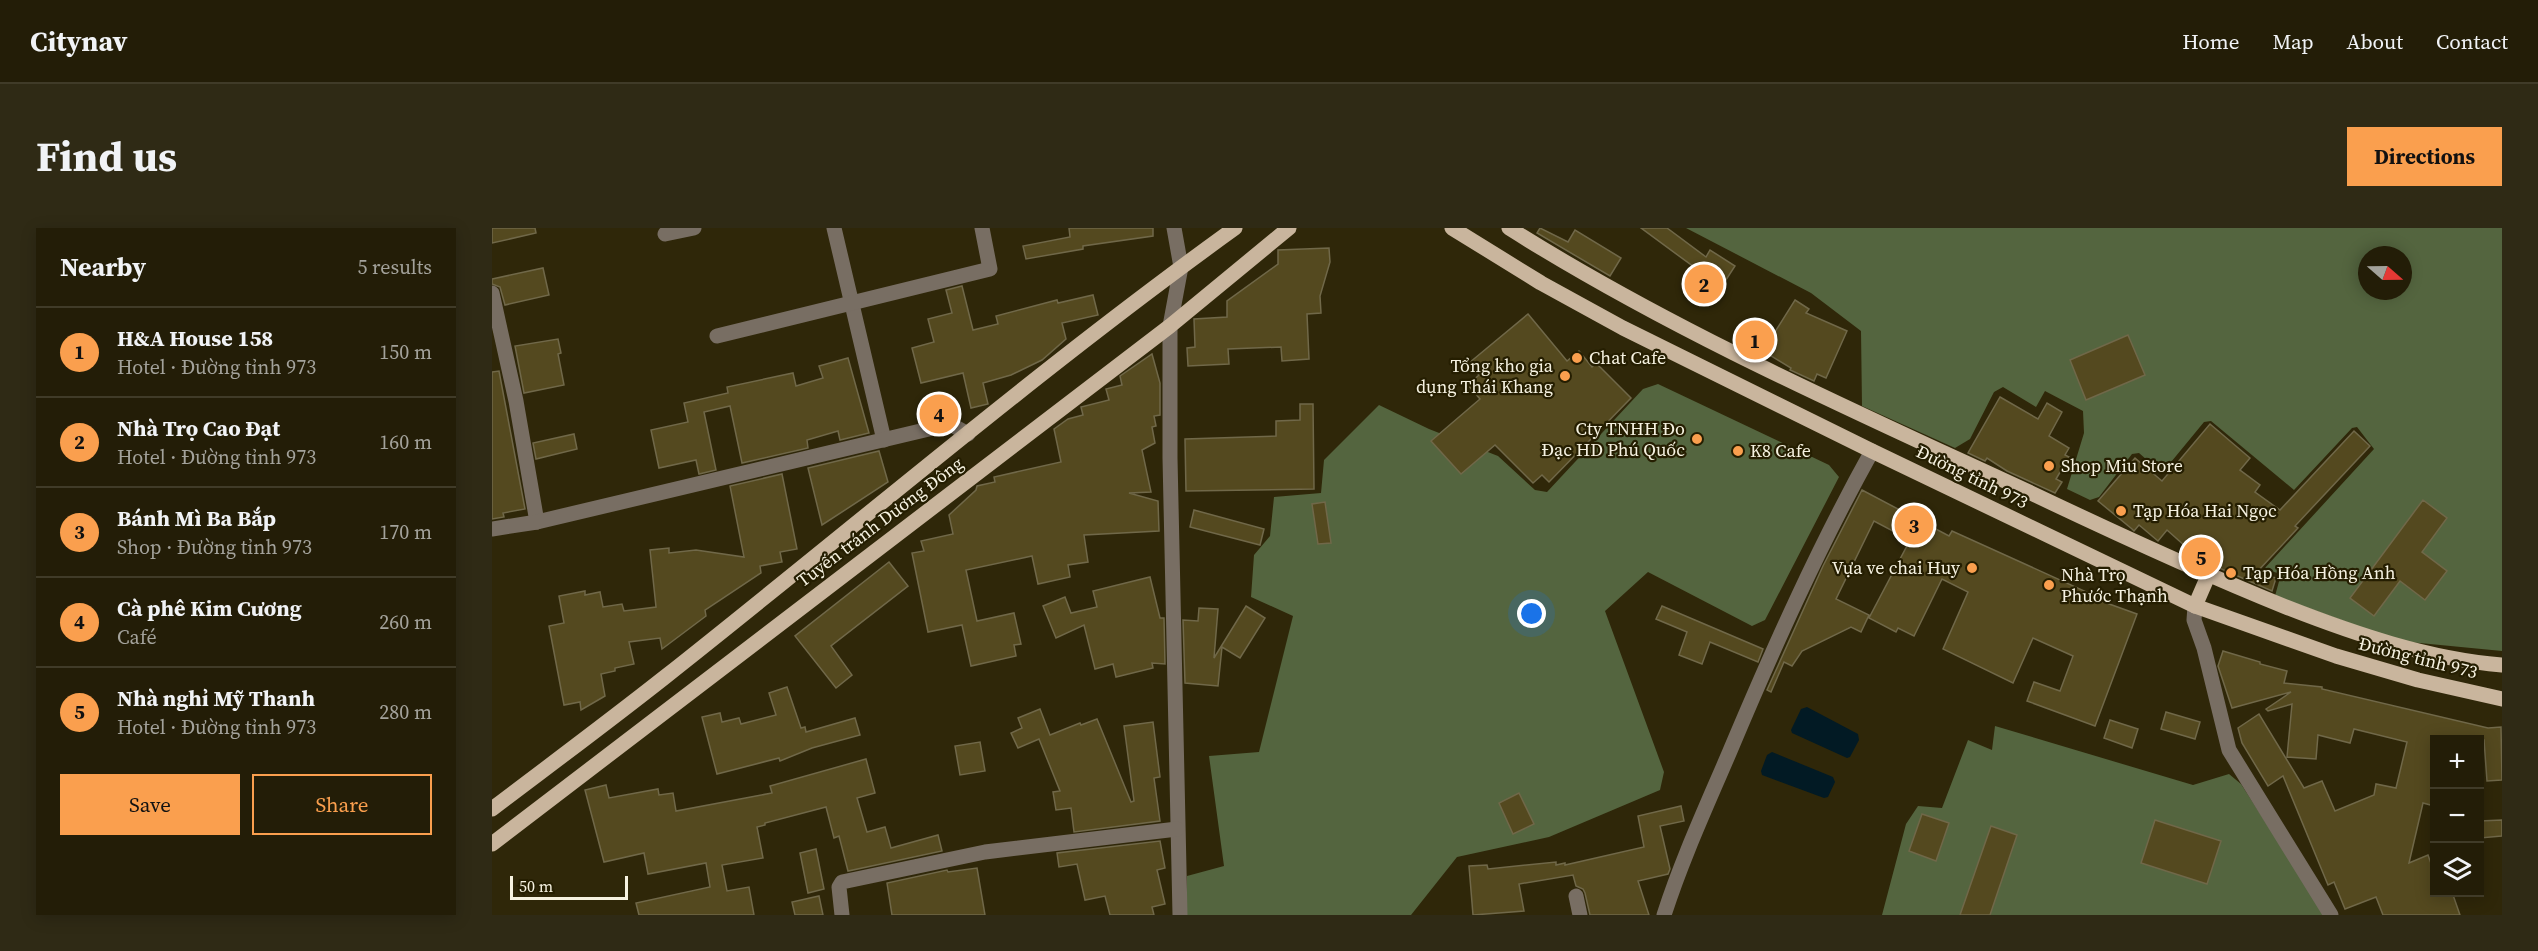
<!DOCTYPE html>
<html lang="en">
<head>
<meta charset="utf-8">
<style>
	body { margin:0; font-family:"Source Serif 4",serif; background:#2f2a15; color:#f1f3f6 }
	.controls { position:absolute; right:18px; bottom:18px; display:grid; overflow:hidden; border-radius:0px; box-shadow:0 3px 15px #0003 }
	.controls button { width:54px; height:54px; display:grid; place-items:center; padding:0; border:0; border-bottom:2px solid #403b28; background:#231d07; color:#f1f3f6; font:30px sans-serif }
	.compass { position:absolute; left:1866px; top:18px; width:54px; height:54px; border-radius:50%; background:#231d07; box-shadow:0 3px 15px #0003; rotate:110deg }
	.scale { position:absolute; left:18px; bottom:15px; width:118px; box-sizing:border-box; padding-left:6px; border:3px solid #f6f2e1; border-top:0; font-size:16px; line-height:21px; white-space:nowrap; color:#f6f2e1; -webkit-text-stroke:4px #251e01; paint-order:stroke }
	.you { position:absolute; left:1040px; top:386px; width:21px; height:21px; margin:-15px; border:4px solid #fff; border-radius:50%; background:#1a73e8; box-shadow:0 0 0 9px #1a73e833 }
	.badge { display:grid; place-items:center; width:39px; height:39px; border-radius:50%; background:#fa9f4e; color:#111; font-size:20px; font-weight:700 }
	.pin { position:absolute; translate:-50% -50%; border:3px solid #fff; box-shadow:0 2px 6px #0006 }
	.list { margin:0; padding:0; list-style:none }
	h2 { display:flex; justify-content:space-between; align-items:center; height:78px; margin:0; padding:0 24px; font-size:26px }
	h2 small { font-size:20px; font-weight:400; color:#a3a29b }
	.list li { display:grid; grid-template-columns:39px 1fr auto; gap:18px; align-items:center; box-sizing:border-box; height:90px; padding:0 24px; border-top:2px solid #403b28 }
	.list b { display:block; font-size:22px; white-space:nowrap }
	.list p { margin:0; font-size:20px; white-space:nowrap; color:#a3a29b }
	.list em { font-size:20px; font-style:normal; color:#a3a29b }
	.actions { display:flex; gap:12px; padding:18px 24px }
	.actions a { flex:1; padding:14px 0; border:2px solid #fa9f4e; border-radius:0px; text-align:center; font-size:21px; color:#fa9f4e }
	.actions .main { background:#fa9f4e; color:#111 }
	.icon { flex:none; width:33px; height:33px; fill:none; stroke:currentColor; stroke-width:2; stroke-linecap:round; stroke-linejoin:round }
	.map { position:relative; flex:none; width:2010px; height:687px; overflow:hidden; border-radius:0px }
	header { display:flex; align-items:center; gap:36px; box-sizing:border-box; height:84px; padding:0 30px; background:#231d07; border-bottom:2px solid #403b28 }
	header strong { font-size:28px }
	nav { display:flex; gap:33px; margin-inline-start:auto; font-size:21px }
	.intro { display:flex; align-items:center; justify-content:space-between; box-sizing:border-box; height:144px; padding:0 36px }
	h1 { margin:0; font-size:42px }
	.button { padding:15px 27px; border-radius:0px; background:#fa9f4e; color:#111; font-size:21px; font-weight:700 }
	main { display:flex; gap:36px; padding:0 36px }
	aside { flex:1; background:#231d07; border-radius:0px; box-shadow:0 3px 15px #0003 }
	.map>svg:first-child { display:block }
	.forest { fill:#54653f; fill-rule:evenodd }
	.water { fill:#021a24 }
	.building { fill:#54491f; stroke:#706849; stroke-width:1.5 }
	.lines { fill:none; stroke-linecap:round; stroke-linejoin:round }
	.street { stroke:#786e63; stroke-width:15 }
	.primary { stroke:#c9b59d; stroke-width:15 }
	.poi-dot { fill:#fa9f4e; stroke:#251e01; stroke-width:2 }
	.labels { text-anchor:middle; stroke-width:4.5; stroke-linejoin:round; paint-order:stroke }
	.poi-label { font-size:18px; fill:#f6f2e1; stroke:#251e01; text-anchor:start }
	.street-label { font-size:18px; fill:#f6f2e1; stroke:#251e01 }
</style>
</head>
<body>
<header>
<strong>Citynav</strong>
<nav><a>Home</a><a>Map</a><a>About</a><a>Contact</a></nav>
</header>
<div class="intro"><h1>Find us</h1><a class="button">Directions</a></div>
<main>
<aside>
<h2>Nearby<small>5 results</small></h2>
<ul class="list">
<li><span class="badge">1</span><div><b>H&amp;A House 158</b><p>Hotel · Đường tỉnh 973</p></div><em>150 m</em></li>
<li><span class="badge">2</span><div><b>Nhà Trọ Cao Đạt</b><p>Hotel · Đường tỉnh 973</p></div><em>160 m</em></li>
<li><span class="badge">3</span><div><b>Bánh Mì Ba Bắp</b><p>Shop · Đường tỉnh 973</p></div><em>170 m</em></li>
<li><span class="badge">4</span><div><b>Cà phê Kim Cương</b><p>Café</p></div><em>260 m</em></li>
<li><span class="badge">5</span><div><b>Nhà nghỉ Mỹ Thanh</b><p>Hotel · Đường tỉnh 973</p></div><em>280 m</em></li>
</ul>
<div class="actions"><a class="main">Save</a><a>Share</a></div>
</aside>
<div class="map">
<svg width="2010" height="687" viewBox="0 0 2010 687">
	<rect width="100%" height="100%" fill="#2f2709"/>
	<!-- forest -->
	<g class="forest">
		<path d="M1194,0H2010V423L1907,413L1783,368L1789,346L1772,341L1882,221L1865,199L1860,200L1802,262L1719,193L1712,194L1670,245L1647,225L1640,226L1607,269L1598,272L1575,261L1592,205L1591,183L1553,163L1544,179L1511,159L1502,164L1478,211L1463,220L1370,178L1369,103L1319,65ZM1875,27H1911V63H1875Z"/>
		<polygon points="1166,156 1337,237 1347,249 1273,392 1260,398 1156,344 1113,383 1172,544 1168,562 1057,609 965,629 919,687 695,687 695,648 732,638 717,528 767,524 801,388 759,369 762,327 778,308 782,269 829,265 832,232 887,177 937,201 1006,228 1043,262 1055,264 1151,161"/>
		<polygon points="1503,498 1701,557 1737,546 1749,556 1833,687 1390,687 1414,596 1426,578 1450,580 1476,512 1500,522"/>
	</g>
	<!-- water -->
	<g class="water">
		<polygon points="1315,479 1366,506 1367,512 1358,529 1355,530 1300,505 1299,502 1309,481"/>
		<polygon points="1280,524 1341,549 1343,554 1336,569 1332,570 1270,547 1269,543 1275,527"/>
	</g>
	<!-- building -->
	<g class="building">
		<polygon points="0,0 43,0 44,5 0,15"/>
		<polygon points="577,0 661,0 661,8 591,18 591,21 534,31 531,18 578,9"/>
		<polygon points="1048,0 1076,14 1083,2 1129,30 1118,48 1045,5"/>
		<polygon points="1149,0 1175,0 1214,29 1218,22 1243,38 1219,75 1194,59 1206,42"/>
		<polygon points="837,20 838,34 828,68 829,85 815,86 817,131 790,133 789,119 736,121 737,136 696,138 695,120 703,119 702,91 735,89 735,73 786,36 786,22"/>
		<polygon points="51,40 57,67 13,77 8,59 0,56 0,51"/>
		<polygon points="470,58 481,102 506,96 504,88 565,72 566,75 601,67 606,87 570,95 574,111 550,132 519,147 491,155 496,176 479,180 471,145 429,155 420,120 442,114 436,91 460,85 454,62"/>
		<polygon points="1303,72 1317,81 1314,85 1355,103 1334,150 1325,146 1322,153 1298,142 1299,140 1271,123"/>
		<polygon points="1036,86 1075,133 1087,123 1100,139 1104,135 1139,170 1057,254 1050,247 1041,255 1003,217 969,246 939,213 988,171 976,157 987,147 977,135"/>
		<polygon points="1636,107 1653,147 1594,172 1578,132"/>
		<polygon points="66,111 69,125 66,126 72,157 32,165 23,118"/>
		<polygon points="660,126 668,155 668,187 662,188 664,198 660,199 663,215 650,222 659,264 637,265 666,273 667,303 592,307 596,334 576,337 578,349 546,356 540,328 474,342 485,393 522,385 529,416 522,417 524,428 479,438 470,397 436,404 420,325 432,323 429,313 461,306 457,287 484,262 485,258 503,254 502,249 569,234 562,201 576,191 591,187 589,179 617,172 614,161 630,157 628,148"/>
		<polygon points="356,130 377,205 348,212 346,203 315,212 316,220 250,235 238,178 212,184 224,242 207,246 204,232 167,240 159,202 196,194 192,175 236,165 235,159 301,145 304,158 331,150 327,138"/>
		<polygon points="7,143 33,281 11,285 12,289 0,291 0,144"/>
		<polygon points="1508,169 1546,191 1555,175 1570,184 1557,208 1577,220 1573,227 1577,229 1564,251 1570,254 1563,265 1515,243 1495,230 1493,233 1476,225"/>
		<polygon points="808,176 821,176 822,261 694,263 693,211 784,208 784,193 808,192"/>
		<polygon points="1718,196 1758,230 1748,242 1768,257 1763,264 1788,282 1862,203 1878,218 1803,298 1806,300 1765,344 1784,350 1780,363 1704,330 1703,327 1675,302 1666,313 1647,297 1642,303 1640,301 1606,273 1643,230 1670,253"/>
		<polygon points="82,206 85,221 44,231 41,215"/>
		<polygon points="387,223 396,254 330,297 316,240"/>
		<polygon points="290,246 305,321 288,324 290,334 268,338 269,345 213,382 214,388 170,421 168,410 137,414 142,436 123,440 123,443 109,446 113,468 89,482 88,474 72,477 57,398 72,395 67,368 93,363 93,367 108,364 111,379 130,376 132,383 164,379 158,322 177,320 177,325 204,322 252,329 238,258"/>
		<polygon points="1370,262 1457,308 1460,303 1610,371 1609,373 1645,386 1603,498 1535,473 1542,454 1568,463 1581,428 1541,410 1521,455 1451,421 1476,364 1450,351 1422,408 1406,400 1404,404 1377,390 1418,312 1382,293 1344,371 1377,387 1369,404 1359,399 1310,423 1300,438 1292,434 1279,464 1275,462 1331,338"/>
		<polygon points="1931,272 1955,290 1930,324 1955,343 1933,372 1908,353 1882,388 1858,370"/>
		<polygon points="833,274 839,315 826,316 820,276"/>
		<polygon points="702,282 772,301 768,317 698,299"/>
		<polygon points="397,334 416,358 339,418 360,447 344,460 303,408"/>
		<polygon points="658,349 668,390 672,390 673,436 660,435 661,440 624,449 621,436 603,441 592,397 564,410 551,378 573,369 579,385 605,379 601,363"/>
		<polygon points="754,378 773,390 748,430 730,419 726,458 693,455 691,392 706,393 707,380 726,381 722,430"/>
		<polygon points="1170,378 1271,421 1266,434 1218,414 1210,436 1187,427 1195,404 1164,391"/>
		<polygon points="1731,423 1768,434 1768,436 1795,443 1792,455 1830,459 1830,461 1996,500 2009,499 2010,552 1995,553 1992,512 1942,512 1942,578 1931,575 1917,635 1936,627 1942,644 1942,664 1960,664 1968,687 1891,687 1884,669 1853,681 1842,654 1836,657 1791,548 1776,558 1750,515 1746,500 1767,486 1812,560 1830,553 1843,583 1882,567 1884,556 1904,560 1915,514 1862,501 1858,515 1826,507 1824,531 1795,529 1800,476 1776,483 1774,481 1799,464 1740,480 1726,438"/>
		<polygon points="295,459 309,500 313,499 314,504 363,490 368,507 320,520 288,533 287,530 225,546 210,489 228,485 230,494 247,490 249,496 284,487 277,465"/>
		<polygon points="548,481 558,507 588,495 589,497 605,491 639,574 642,573 632,498 661,494 668,549 662,550 668,593 582,604 579,580 564,582 561,564 568,563 547,511 526,520 519,505 530,500 526,490"/>
		<polygon points="1674,484 1708,494 1703,511 1669,501"/>
		<polygon points="1618,492 1646,501 1640,520 1612,510"/>
		<polygon points="488,514 493,543 468,547 463,518"/>
		<polygon points="374,531 383,565 365,570 375,604 393,599 399,620 446,607 450,623 356,643 347,608 342,610 334,579 273,595 273,597 265,599 271,630 230,637 235,663 257,659 262,687 147,687 144,675 218,659 214,635 156,646 152,625 112,634 93,562 114,557 117,570 166,561 167,567 181,565 184,583 280,565 278,558"/>
		<polygon points="1027,565 1042,596 1021,606 1007,575"/>
		<polygon points="1189,578 1192,593 1168,598 1178,641 1176,646 1146,653 1157,687 1098,687 1093,665 1091,661 1084,658 1081,647 1027,656 1032,683 981,687 977,638 995,637 996,641 1064,634 1064,637 1073,635 1073,637 1152,619 1146,588"/>
		<polygon points="1430,586 1457,595 1444,633 1417,623"/>
		<polygon points="1663,592 1729,613 1715,656 1649,635"/>
		<polygon points="2010,592 2010,608 1988,610 1988,593"/>
		<polygon points="1499,598 1525,607 1498,687 1468,687"/>
		<polygon points="668,613 673,640 665,642 673,676 660,679 662,687 618,687 613,668 593,672 585,636 567,639 565,625"/>
		<polygon points="324,621 332,661 316,665 308,625"/>
		<polygon points="485,640 493,687 400,687 395,655 455,642 456,644"/>
		<polygon points="327,668 331,687 303,687 300,674"/>
	</g>
	<g class="lines">
		<!-- street -->
		<g class="street">
			<polyline points="342,0 392,212"/>
			<polyline points="682,0 689,39 678,98 678,230 688,687"/>
			<polyline points="173,6 202,0"/>
			<polyline points="0,65 24,173 45,294"/>
			<polyline points="225,108 498,41 490,0"/>
			<polyline points="0,301 45,294 458,196 476,206"/>
			<polyline points="1703,378 1702,392 1712,420 1737,522 1839,687"/>
			<polyline points="1084,668 1088,687"/>
			<polyline points="350,687 347,659 350,654 493,624 685,601"/>
			<path d="M1172,687C1190,631 1215,577 1238,523C1281,421 1326,320 1380,223"/>
		</g>
		<!-- primary -->
		<g class="primary">
			<polyline points="960,0 1049,55 1131,100 1380,223 1703,378 1844,428 1926,452 2010,471"/>
			<path d="M1017,0C1182,104 1362,183 1539,265C1623,305 1707,344 1794,379C1863,406 1936,431 2010,437"/>
			<polyline points="1703,378 1716,348"/>
			<path d="M0,581C58,537 116,494 173,449C363,299 547,141 743,0"/>
			<polyline points="0,616 678,98 797,0"/>
		</g>
	</g>
	<!-- markers -->
	<g class="poi-dot">
		<circle cx="1085" cy="130" r="6"/>
		<circle cx="1073" cy="148" r="6"/>
		<circle cx="1205" cy="211" r="6"/>
		<circle cx="1246" cy="223" r="6"/>
		<circle cx="1557" cy="238" r="6"/>
		<circle cx="1629" cy="283" r="6"/>
		<circle cx="1480" cy="340" r="6"/>
		<circle cx="1739" cy="345" r="6"/>
		<circle cx="1557" cy="357" r="6"/>
	</g>
	<g class="labels">
		<!-- poi labels -->
		<g class="poi-label">
			<text x="1097" y="136">Chat Cafe</text>
			<text x="1061" y="144" text-anchor="end">Tổng kho gia<tspan x="1061" dy="21">dụng Thái Khang</tspan></text>
			<text x="1193" y="207" text-anchor="end">Cty TNHH Đo<tspan x="1193" dy="21">Đạc HD Phú Quốc</tspan></text>
			<text x="1258" y="229">K8 Cafe</text>
			<text x="1569" y="244">Shop Miu Store</text>
			<text x="1641" y="289">Tạp Hóa Hai Ngọc</text>
			<text x="1468" y="346" text-anchor="end">Vựa ve chai Huy</text>
			<text x="1751" y="351">Tạp Hóa Hồng Anh</text>
			<text x="1569" y="353">Nhà Trọ<tspan x="1569" dy="21">Phước Thạnh</tspan></text>
		</g>
		<!-- street labels -->
		<g class="street-label">
			<text transform="translate(1480 249) rotate(26)" y="6">Đường tỉnh 973</text>
			<text transform="translate(388 294) rotate(-37)" y="6">Tuyến tránh Dương Đông</text>
			<text transform="translate(1926 430) rotate(14)" y="6">Đường tỉnh 973</text>
		</g>
	</g>
</svg>
<div class="controls">
<button>+</button>
<button>−</button>
<button><svg class="icon" aria-label="layers" viewBox="0 0 24 24"><path d="M12 4l9 5-9 5-9-5zM3 14l9 5 9-5"/></svg></button>
</div>
<svg class="compass" viewBox="-18 -18 36 36"><path d="M0-13l5 13h-10z" fill="#e53935"/><path d="M0 13l5-13h-10z" fill="#a3a29b"/></svg>
<div class="scale">50 m</div>
<div class="you"></div>
<div class="pin badge" style="left:1263px;top:112px">1</div>
<div class="pin badge" style="left:1212px;top:56px">2</div>
<div class="pin badge" style="left:1422px;top:297px">3</div>
<div class="pin badge" style="left:447px;top:186px">4</div>
<div class="pin badge" style="left:1709px;top:329px">5</div>
</div>
</main>
</body>
</html>
